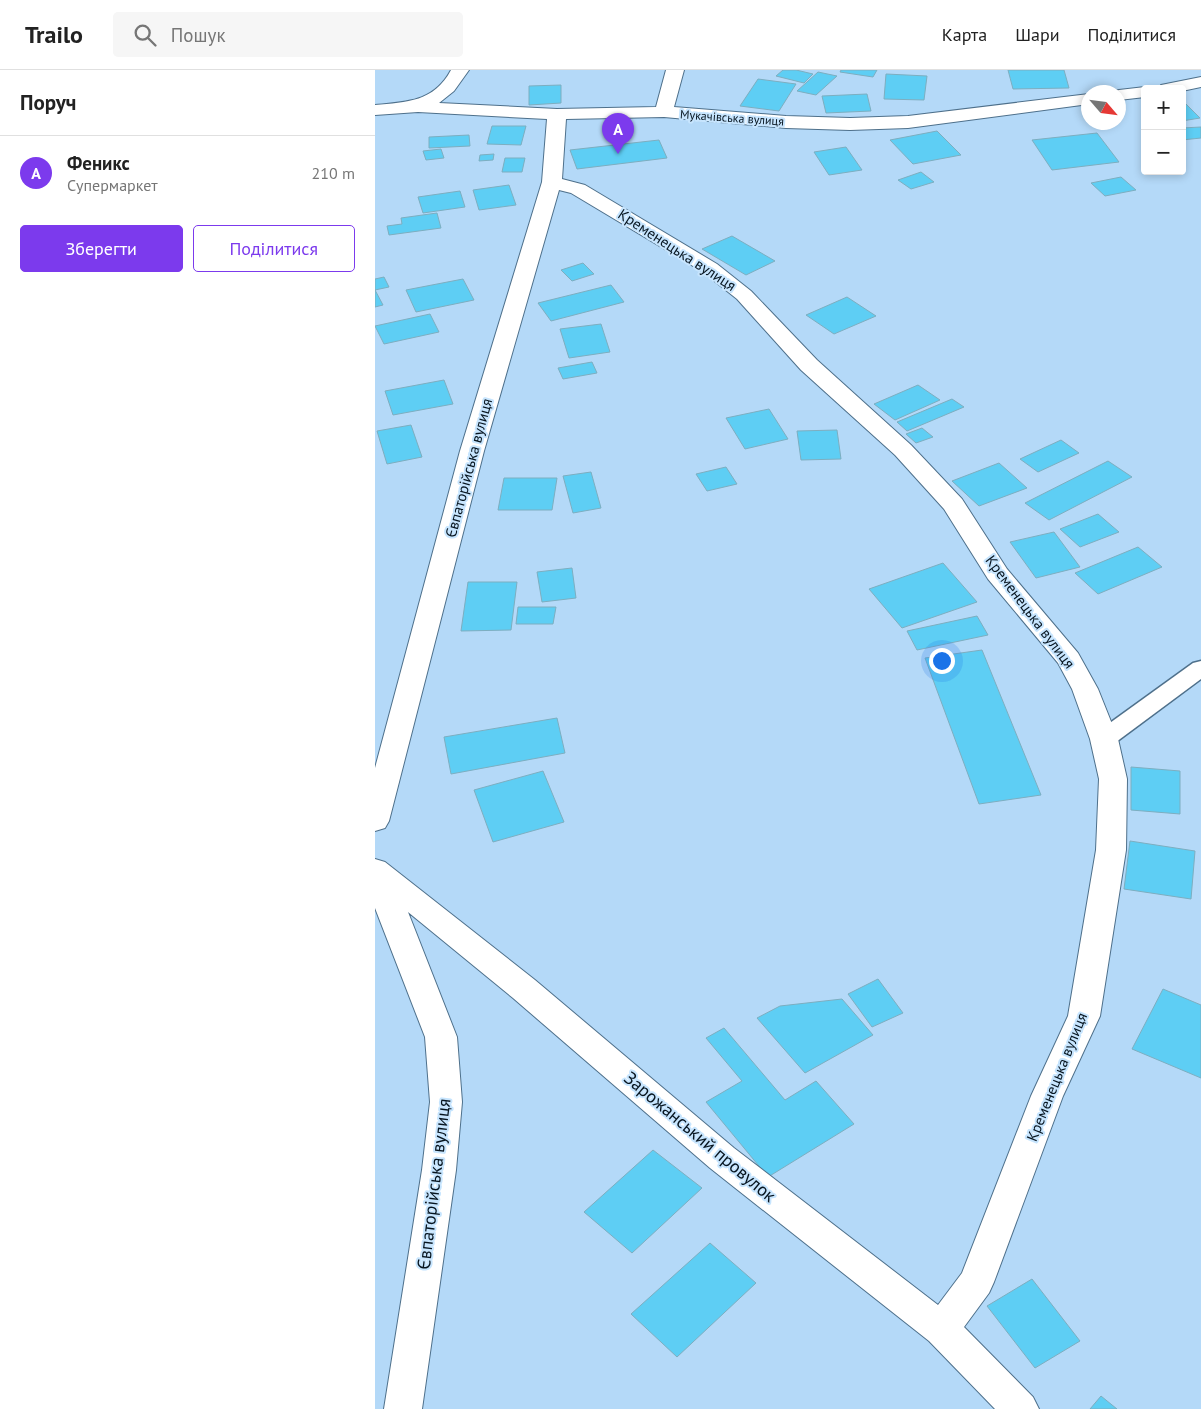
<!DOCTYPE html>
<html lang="uk">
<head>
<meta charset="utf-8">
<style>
	body { margin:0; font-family:"PT Sans",sans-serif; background:#f6f6f6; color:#222 }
	.controls { position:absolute; right:15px; top:15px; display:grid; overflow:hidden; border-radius:5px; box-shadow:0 2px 8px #0003 }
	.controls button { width:45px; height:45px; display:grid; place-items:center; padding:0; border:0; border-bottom:1px solid #e0e0e0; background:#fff; color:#222; font:25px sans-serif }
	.compass { position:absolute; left:706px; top:15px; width:45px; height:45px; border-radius:50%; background:#fff; box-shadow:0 2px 8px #0003; rotate:118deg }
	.you { position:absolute; left:566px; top:590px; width:18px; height:18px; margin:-12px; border:4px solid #fff; border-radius:50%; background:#1a73e8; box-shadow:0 0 0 8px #1a73e833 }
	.badge { display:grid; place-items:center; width:32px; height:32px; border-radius:50%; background:#7c3aed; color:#fff; font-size:16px; font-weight:700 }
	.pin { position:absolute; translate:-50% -41px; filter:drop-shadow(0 1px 2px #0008) }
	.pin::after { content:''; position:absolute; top:26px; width:18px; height:15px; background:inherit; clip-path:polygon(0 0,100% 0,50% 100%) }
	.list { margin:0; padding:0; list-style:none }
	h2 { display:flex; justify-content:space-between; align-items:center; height:65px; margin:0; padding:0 20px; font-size:21px }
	h2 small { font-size:16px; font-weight:400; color:#767676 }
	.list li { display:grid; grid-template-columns:32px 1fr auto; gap:15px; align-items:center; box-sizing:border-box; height:75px; padding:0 20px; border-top:1px solid #e0e0e0 }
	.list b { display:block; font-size:19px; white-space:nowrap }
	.list p { margin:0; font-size:16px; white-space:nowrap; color:#767676 }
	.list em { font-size:16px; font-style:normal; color:#767676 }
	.actions { display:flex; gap:10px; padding:15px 20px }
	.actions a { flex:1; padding:11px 0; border:1px solid #7c3aed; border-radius:5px; text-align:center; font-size:18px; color:#7c3aed }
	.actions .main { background:#7c3aed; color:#fff }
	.icon { flex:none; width:28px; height:28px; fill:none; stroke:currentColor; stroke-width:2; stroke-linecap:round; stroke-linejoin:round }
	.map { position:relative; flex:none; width:826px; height:1339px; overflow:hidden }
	header { display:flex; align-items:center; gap:30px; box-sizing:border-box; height:70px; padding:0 25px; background:#fff; border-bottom:1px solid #e0e0e0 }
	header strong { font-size:24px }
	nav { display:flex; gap:28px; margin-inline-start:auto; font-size:18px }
	.search { width:350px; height:45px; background:#f6f6f6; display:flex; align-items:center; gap:12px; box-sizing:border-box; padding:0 18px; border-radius:5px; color:#767676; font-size:19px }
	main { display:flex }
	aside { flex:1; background:#fff }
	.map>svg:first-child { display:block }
	.building { fill:#5ecef4; stroke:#7daec0 }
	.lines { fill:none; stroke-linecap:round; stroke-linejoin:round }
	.service-casing { stroke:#4e708b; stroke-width:3 }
	.minor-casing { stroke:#4e708b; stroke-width:2 }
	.service { fill:#fff; fill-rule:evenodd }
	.minor { fill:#fff; fill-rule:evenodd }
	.labels { text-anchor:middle; stroke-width:4; stroke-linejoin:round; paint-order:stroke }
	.far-street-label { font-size:12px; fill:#071520; stroke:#c7e5fe }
	.street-label { font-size:15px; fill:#071520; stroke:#c7e5fe }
	.near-street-label { font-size:18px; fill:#071520; stroke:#c7e5fe }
</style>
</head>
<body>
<header>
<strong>Trailo</strong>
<div class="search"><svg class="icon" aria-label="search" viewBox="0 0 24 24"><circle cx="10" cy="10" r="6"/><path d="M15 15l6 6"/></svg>Пошук</div>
<nav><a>Карта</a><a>Шари</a><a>Поділитися</a></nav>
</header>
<main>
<aside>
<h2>Поруч<small></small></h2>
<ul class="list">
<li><span class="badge">A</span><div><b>Феникс</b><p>Супермаркет</p></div><em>210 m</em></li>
</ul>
<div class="actions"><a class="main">Зберегти</a><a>Поділитися</a></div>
</aside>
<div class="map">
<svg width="826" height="1339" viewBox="0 0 826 1339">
	<rect width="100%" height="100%" fill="#b4d9f8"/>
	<!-- building -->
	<g class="building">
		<polygon points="408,0 421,0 438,4 429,13 401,6"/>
		<polygon points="466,0 502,0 498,7 465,2"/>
		<polygon points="633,0 689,0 694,18 638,19"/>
		<polygon points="443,2 462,6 441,25 422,21"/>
		<polygon points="511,4 552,6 549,30 509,29"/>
		<polygon points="383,9 421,14 404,41 365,36"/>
		<polygon points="186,15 186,33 154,35 154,16"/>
		<polygon points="492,24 496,41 451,43 447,26"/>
		<polygon points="807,34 811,34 825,48 807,51"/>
		<polygon points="117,56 151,56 146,75 112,74"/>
		<polygon points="826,57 826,68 807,70 807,58"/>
		<polygon points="562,61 586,85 538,94 515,70"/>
		<polygon points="722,63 744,92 677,100 657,70"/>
		<polygon points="94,65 95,76 54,78 54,67"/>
		<polygon points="284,70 292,88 202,99 195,80"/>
		<polygon points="471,77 487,100 454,105 439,82"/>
		<polygon points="66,79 69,88 51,90 48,81"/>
		<polygon points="119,84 118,90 104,91 105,85"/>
		<polygon points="130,88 150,88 147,102 127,102"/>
		<polygon points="546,102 559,112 536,119 523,110"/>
		<polygon points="746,107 761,120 730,126 716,113"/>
		<polygon points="134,115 141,135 104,140 98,120"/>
		<polygon points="85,121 90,137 48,143 43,127"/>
		<polygon points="62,143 66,158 14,165 12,156 27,154 26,148"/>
		<polygon points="357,166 400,191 371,205 327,179"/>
		<polygon points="208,193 219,204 197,211 186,200"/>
		<polygon points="9,207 14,217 0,220 8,235 0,237 0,209"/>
		<polygon points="88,209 99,230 41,242 31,220"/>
		<polygon points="236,215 249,232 176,251 163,233"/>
		<polygon points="472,227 501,246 459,264 431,245"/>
		<polygon points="55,244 64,262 9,274 0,256"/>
		<polygon points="226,254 235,282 194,288 185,259"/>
		<polygon points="217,292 222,303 188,309 183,298"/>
		<polygon points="69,310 78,334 18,345 10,321"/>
		<polygon points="543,315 565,330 520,350 499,334"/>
		<polygon points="577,329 589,337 532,361 522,352"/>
		<polygon points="394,339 413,369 370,379 351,348"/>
		<polygon points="36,355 47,387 12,394 2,361"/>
		<polygon points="547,358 558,367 541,373 531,364"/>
		<polygon points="462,360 466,389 426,390 422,361"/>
		<polygon points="686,370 704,383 663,402 645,389"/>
		<polygon points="733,391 757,407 674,450 650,433"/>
		<polygon points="624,393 652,418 604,436 577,411"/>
		<polygon points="351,397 362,414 332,421 321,404"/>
		<polygon points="216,402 226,438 198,443 188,406"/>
		<polygon points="129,408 182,408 177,440 123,440"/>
		<polygon points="723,444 744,462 705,477 685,459"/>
		<polygon points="679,462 705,497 661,508 635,472"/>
		<polygon points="763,477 787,497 723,524 700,503"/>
		<polygon points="568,493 602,532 527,558 494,519"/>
		<polygon points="197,498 201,528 167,532 162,502"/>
		<polygon points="93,512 142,512 136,560 86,561"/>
		<polygon points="143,537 181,537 178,554 141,554"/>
		<polygon points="602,546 613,565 542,580 532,561"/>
		<polygon points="607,580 666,725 604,734 550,588"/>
		<polygon points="182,648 190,683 76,704 69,667"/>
		<polygon points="756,697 805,701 805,744 756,740"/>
		<polygon points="168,701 189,752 118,772 99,720"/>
		<polygon points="755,771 820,781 816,829 749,819"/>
		<polygon points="503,909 528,943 497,957 473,924"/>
		<polygon points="788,919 826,935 826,1008 757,979"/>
		<polygon points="467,929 498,965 430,1003 382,948 405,936"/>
		<polygon points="349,958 410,1030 441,1011 479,1054 393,1107 331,1032 367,1011 331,968"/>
		<polygon points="278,1080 327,1118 257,1183 209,1142"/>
		<polygon points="335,1173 381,1213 302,1287 256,1244"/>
		<polygon points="657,1209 705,1271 660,1298 612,1236"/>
		<polygon points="726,1326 742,1339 715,1339"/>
	</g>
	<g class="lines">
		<defs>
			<polygon id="service" points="826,591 826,609 737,675 729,677 721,675 718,669 721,663 818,593"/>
			<g id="minor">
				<path d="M76,0H94L79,21L64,33L182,39L281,37L291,0H309L299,37L411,46L475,48L533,46L714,24V34L533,58L475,60L411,58L289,47L191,49L187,109L210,115L342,194L376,221L442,290L536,375L587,429L632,499L703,583L723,619L743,669L752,709L751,780L725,946L688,1026L619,1212L614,1223L589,1257L658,1327L664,1339H620L554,1271L335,1098L138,928L33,842L82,967L87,1032L81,1100L47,1339H9L47,1100L55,1032L50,967L0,838V789L10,792L160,910L359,1078L563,1235L587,1203L656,1026L693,946L721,780L724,709L715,669L697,619L683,593L613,509L569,439L520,385L426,300L362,229L328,202L196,123L184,120L109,381L14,751L10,758L0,761V698L85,381L167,112L172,49L43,42L0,45V35C32,32 59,32 76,0Z"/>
				<polygon points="826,7 826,17 807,21 807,19 783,19 786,15"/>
				<polygon points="770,17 777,19 770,19 770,27 744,30 744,22 737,22 744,20"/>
			</g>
		</defs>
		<!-- service casing -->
		<use href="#service" class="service-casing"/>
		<!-- minor casing -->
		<use href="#minor" class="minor-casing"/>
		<!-- service -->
		<use href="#service" class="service"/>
		<!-- minor -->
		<use href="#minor" class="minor"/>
	</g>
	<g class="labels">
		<!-- far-street labels -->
		<g class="far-street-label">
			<text transform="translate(357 48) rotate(4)" y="4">Мукачівська вулиця</text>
		</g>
		<!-- street labels -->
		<g class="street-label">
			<text transform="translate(302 180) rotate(33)" y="5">Кременецька вулиця</text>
			<text transform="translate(94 398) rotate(-75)" y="5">Євпаторійська вулиця</text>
			<text transform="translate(655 542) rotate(53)" y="5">Кременецька вулиця</text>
			<text transform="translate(682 1007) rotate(-68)" y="5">Кременецька вулиця</text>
		</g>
		<!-- near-street labels -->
		<g class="near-street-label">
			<text transform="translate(325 1067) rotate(40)" y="6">Зарожанський провулок</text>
			<text transform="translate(59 1114) rotate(-83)" y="6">Євпаторійська вулиця</text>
		</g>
	</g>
</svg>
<div class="controls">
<button>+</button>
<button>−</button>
</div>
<svg class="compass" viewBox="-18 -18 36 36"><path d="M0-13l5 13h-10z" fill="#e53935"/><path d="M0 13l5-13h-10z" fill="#767676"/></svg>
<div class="you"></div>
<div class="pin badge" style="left:243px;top:84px">A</div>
</div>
</main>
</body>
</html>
